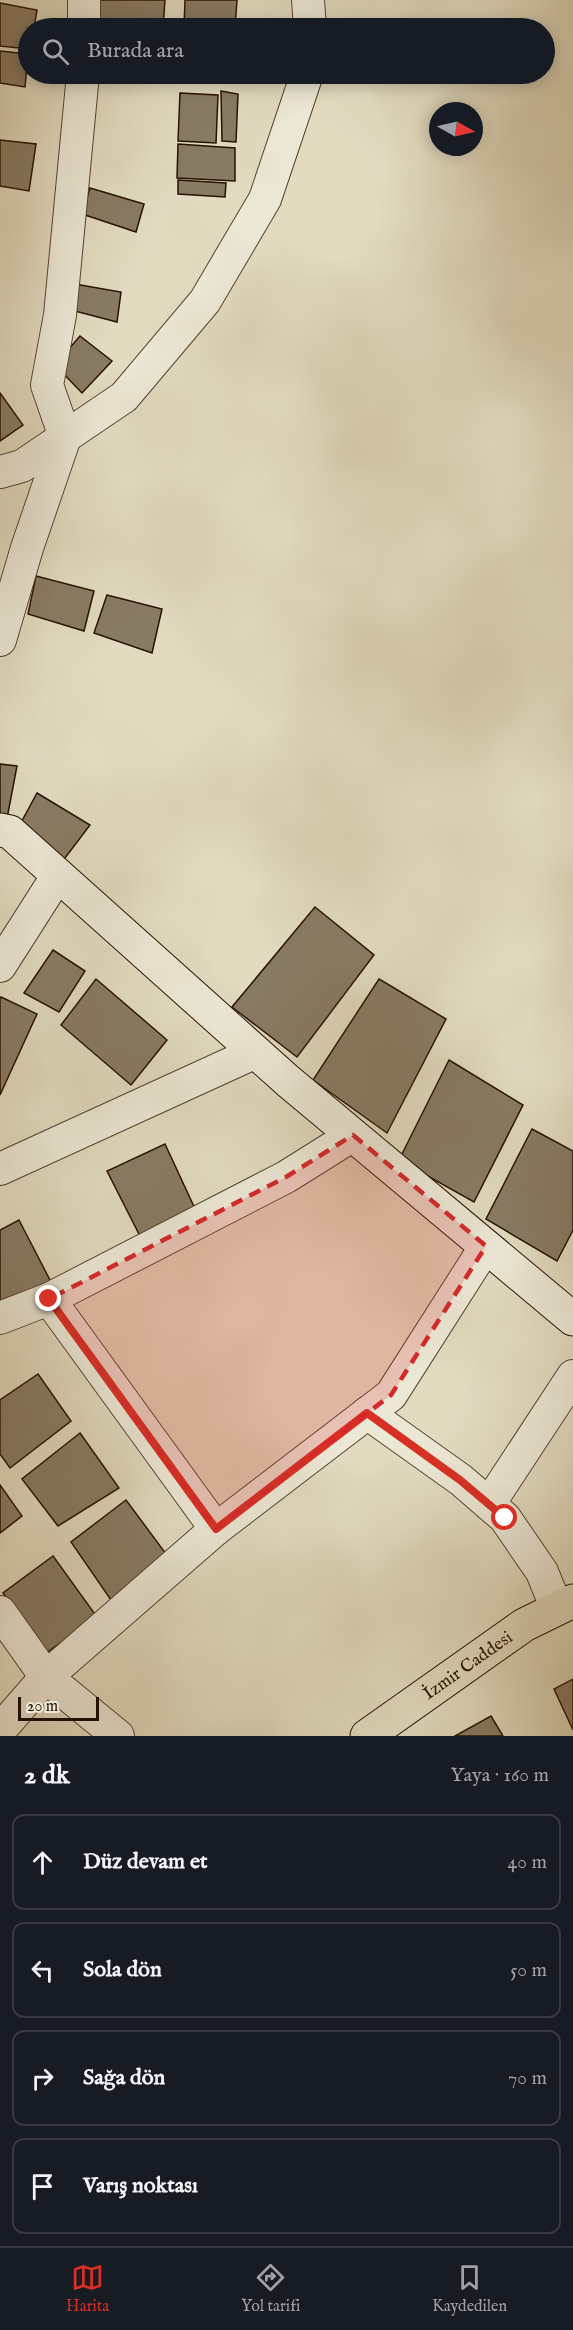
<!DOCTYPE html>
<html lang="tr">
<head>
<meta charset="utf-8">
<style>
	body { margin:0; font-family:"IM FELL English",serif; background:#20242c; color:#f1f3f6 }
	.compass { position:absolute; left:429px; top:102px; width:54px; height:54px; border-radius:50%; background:#171b24; box-shadow:0 3px 15px #0003; rotate:98deg }
	.scale { position:absolute; left:18px; bottom:15px; width:81px; box-sizing:border-box; padding-left:6px; border:3px solid #261200; border-top:0; font-size:16px; line-height:21px; white-space:nowrap; color:#261200; -webkit-text-stroke:4px #ece8d6; paint-order:stroke }
	.stop { position:absolute; width:18px; height:18px; margin:-14px; border:4px solid #d93025; border-radius:50%; background:#fff }
	.stop.end { background:#d93025; border-color:#fff; box-shadow:0 2px 6px #0008 }
	.list { margin:0; padding:0; list-style:none }
	h2 { display:flex; justify-content:space-between; align-items:center; height:78px; margin:0; padding:0 24px; font-size:26px }
	h2 small { font-size:20px; font-weight:400; color:#9ea1a6 }
	.list li { display:grid; grid-template-columns:39px 1fr auto; gap:18px; align-items:center; box-sizing:border-box; height:96px; margin:0 12px 12px; padding:0 12px; border:2px solid #363941; border-radius:12px }
	.list b { display:block; font-size:22px; white-space:nowrap }
	.list em { font-size:20px; font-style:normal; color:#9ea1a6 }
	.icon { flex:none; width:33px; height:33px; fill:none; stroke:currentColor; stroke-width:2; stroke-linecap:round; stroke-linejoin:round }
	.map { position:relative; flex:none; width:573px; height:1736px; overflow:hidden }
	.search { position:absolute; background:#171b24; box-shadow:0 3px 15px #0003; left:18px; right:18px; top:18px; height:66px; display:flex; align-items:center; gap:15px; box-sizing:border-box; padding:0 21px; border-radius:33px; color:#9ea1a6; font-size:22px }
	.sheet { height:510px; background:#171b24 }
	nav { display:flex; justify-content:space-around; align-items:center; box-sizing:border-box; height:84px; border-top:2px solid #363941; background:#171b24; font-size:16px; color:#9ea1a6 }
	nav a { display:grid; justify-items:center; gap:3px }
	nav .on { color:#d93025 }
	.map>svg:first-child { display:block }
	.building { fill:#887b64; stroke:#261200; stroke-width:1.5 }
	.lines { fill:none; stroke-linecap:round; stroke-linejoin:round }
	.street-casing { stroke:#554430; stroke-width:34 }
	.secondary-casing { stroke:#261200; stroke-width:35 }
	.primary-casing { stroke:#261200; stroke-width:35 }
	.street { stroke:#ece8d6; stroke-width:32 }
	.secondary { stroke:#ece8d6; stroke-width:33 }
	.primary { stroke:#e2dbc0; stroke-width:33 }
	.route { stroke:#d93025; stroke-width:8 }
	.marked { fill:#d62828; fill-opacity:0.2; stroke:#d62828; stroke-width:4.5; stroke-dasharray:12 8; stroke-linejoin:round }
	.labels { text-anchor:middle; stroke-width:4.5; stroke-linejoin:round; paint-order:stroke }
	.street-label { font-size:18px; fill:#261200; stroke:#ece8d6 }
</style>
</head>
<body>
<div class="map">
<svg width="573" height="1736" viewBox="0 0 573 1736">
	<rect width="100%" height="100%" fill="#e2dbc0"/>
	<filter id="stains"><feTurbulence type="fractalNoise" baseFrequency=".00333" numOctaves="4"/><feColorMatrix values="0 0 0 0 .2 0 0 0 0 .09 0 0 0 0 .02 0 0 0 .5 -.17"/></filter>
	<radialGradient id="worn" r=".72"><stop offset=".6" stop-color="#630" stop-opacity="0"/><stop offset="1" stop-color="#630" stop-opacity=".3"/></radialGradient>
	<!-- building -->
	<g class="building">
		<polygon points="97,0 165,0 163,28 95,28"/>
		<polygon points="185,0 237,0 235,28 184,28"/>
		<polygon points="0,3 37,10 34,28 28,28 28,49 0,46"/>
		<polygon points="0,51 28,54 25,87 0,83"/>
		<polygon points="181,74 235,74 234,79"/>
		<polygon points="221,91 238,94 236,142 222,141"/>
		<polygon points="180,93 218,95 216,143 178,141"/>
		<polygon points="0,140 36,144 29,191 0,186"/>
		<polygon points="178,144 235,148 235,181 177,178"/>
		<polygon points="178,180 226,183 225,197 178,194"/>
		<polygon points="90,188 144,204 136,232 82,214"/>
		<polygon points="69,283 121,292 117,322 67,309"/>
		<polygon points="80,336 112,361 82,393 55,365"/>
		<polygon points="0,393 23,425 0,441"/>
		<polygon points="36,576 94,591 84,631 28,614"/>
		<polygon points="107,595 162,609 152,653 94,633"/>
		<polygon points="0,764 17,766 6,824 0,823"/>
		<polygon points="37,793 90,825 59,866 17,830"/>
		<polygon points="315,907 374,955 297,1057 232,1007"/>
		<polygon points="53,950 85,971 59,1012 24,993"/>
		<polygon points="96,979 167,1040 131,1085 61,1025"/>
		<polygon points="379,979 446,1019 387,1133 313,1080"/>
		<polygon points="1,997 37,1014 0,1095 0,999"/>
		<polygon points="449,1060 523,1105 474,1202 399,1160"/>
		<polygon points="532,1129 573,1151 573,1230 557,1261 486,1219"/>
		<polygon points="165,1144 196,1211 142,1240 107,1171"/>
		<polygon points="19,1220 51,1282 0,1308 0,1230"/>
		<polygon points="38,1374 71,1421 10,1468 0,1454 0,1400"/>
		<polygon points="80,1433 119,1488 58,1526 22,1479"/>
		<polygon points="0,1485 22,1516 0,1533"/>
		<polygon points="126,1500 172,1562 113,1603 71,1542"/>
		<polygon points="53,1556 97,1617 46,1653 3,1593"/>
		<polygon points="573,1679 573,1730 554,1689"/>
		<polygon points="491,1716 503,1736 455,1736"/>
	</g>
	<g class="lines">
		<defs>
			<g id="street">
				<polyline points="308,0 310,28"/>
				<polyline points="84,28 84,0"/>
				<polyline points="0,472 22,466 124,397 205,301 265,199 307,74"/>
				<polyline points="0,640 27,548 65,437 47,385 60,315 83,74"/>
				<polyline points="0,966 58,875"/>
				<polyline points="0,1169 256,1052"/>
				<polyline points="49,1299 216,1529"/>
				<polyline points="0,1318 49,1299 286,1177 353,1135"/>
				<polyline points="367,1413 461,1480 505,1518 542,1572 557,1609"/>
				<polyline points="489,1504 573,1376"/>
				<polyline points="0,1612 46,1677 118,1736"/>
				<polyline points="0,1730 46,1677 216,1529 391,1395 486,1246"/>
			</g>
			<polyline id="secondary" points="0,830 10,832 288,1081 573,1319"/>
			<g id="primary">
				<path id="s1" d="M367,1736L524,1625L573,1601"/>
			</g>
		</defs>
		<!-- street casing -->
		<use href="#street" class="street-casing"/>
		<!-- secondary casing -->
		<use href="#secondary" class="secondary-casing"/>
		<!-- primary casing -->
		<use href="#primary" class="primary-casing"/>
		<!-- street -->
		<use href="#street" class="street"/>
		<!-- secondary -->
		<use href="#secondary" class="secondary"/>
		<!-- primary -->
		<use href="#primary" class="primary"/>
	</g>
	<g class="lines">
		<!-- route -->
		<polyline class="route" points="49,1299 216,1529 367,1413 460,1480 505,1518"/>
	</g>
	<!-- marked area -->
	<path class="marked" d="M353,1135L486,1246L391,1395L216,1529L49,1299L286,1177Z"/>
	<g class="labels">
		<!-- street labels -->
		<g class="street-label">
			<text dy="6" stroke="none"><textPath href="#s1" startOffset="123">İzmir Caddesi</textPath></text>
		</g>
	</g>
	<rect width="100%" height="100%" filter="url(#stains)"/>
	<rect width="100%" height="100%" fill="url(#worn)"/>
</svg>
<svg class="compass" viewBox="-18 -18 36 36"><path d="M0-13l5 13h-10z" fill="#e53935"/><path d="M0 13l5-13h-10z" fill="#9ea1a6"/></svg>
<div class="scale">20 m</div>
<div class="stop" style="left:505px;top:1518px"></div>
<div class="stop end" style="left:49px;top:1299px"></div>
<div class="search"><svg class="icon" aria-label="search" viewBox="0 0 24 24"><circle cx="10" cy="10" r="6"/><path d="M15 15l6 6"/></svg>Burada ara</div>
</div>
<section class="sheet">
<h2>2 dk<small>Yaya · 160 m</small></h2>
<ul class="list">
<li><svg class="icon" aria-label="ahead" viewBox="0 0 24 24"><path d="M12 20V5M6 11l6-6 6 6"/></svg><div><b>Düz devam et</b></div><em>40 m</em></li>
<li><svg class="icon" aria-label="left" viewBox="0 0 24 24"><path d="M17 20v-9H6M10 6l-5 5 5 5"/></svg><div><b>Sola dön</b></div><em>50 m</em></li>
<li><svg class="icon" aria-label="right" viewBox="0 0 24 24"><path d="M7 20v-9h11M14 6l5 5-5 5"/></svg><div><b>Sağa dön</b></div><em>70 m</em></li>
<li><svg class="icon" aria-label="arrive" viewBox="0 0 24 24"><path d="M6 21V4h12l-3 4 3 4H6"/></svg><div><b>Varış noktası</b></div></li>
</ul>
</section>
<nav>
<a class="on"><svg class="icon" aria-label="map" viewBox="0 0 24 24"><path d="M3 6l6-2 6 2 6-2v14l-6 2-6-2-6 2zM9 4v14M15 6v14"/></svg>Harita</a>
<a><svg class="icon" aria-label="directions" viewBox="0 0 24 24"><path d="M12 3l9 9-9 9-9-9zM9 14v-3h6M13 9l2 2-2 2"/></svg>Yol tarifi</a>
<a><svg class="icon" aria-label="saved" viewBox="0 0 24 24"><path d="M7 4h10v16l-5-4-5 4z"/></svg>Kaydedilen</a>
</nav>
</body>
</html>
